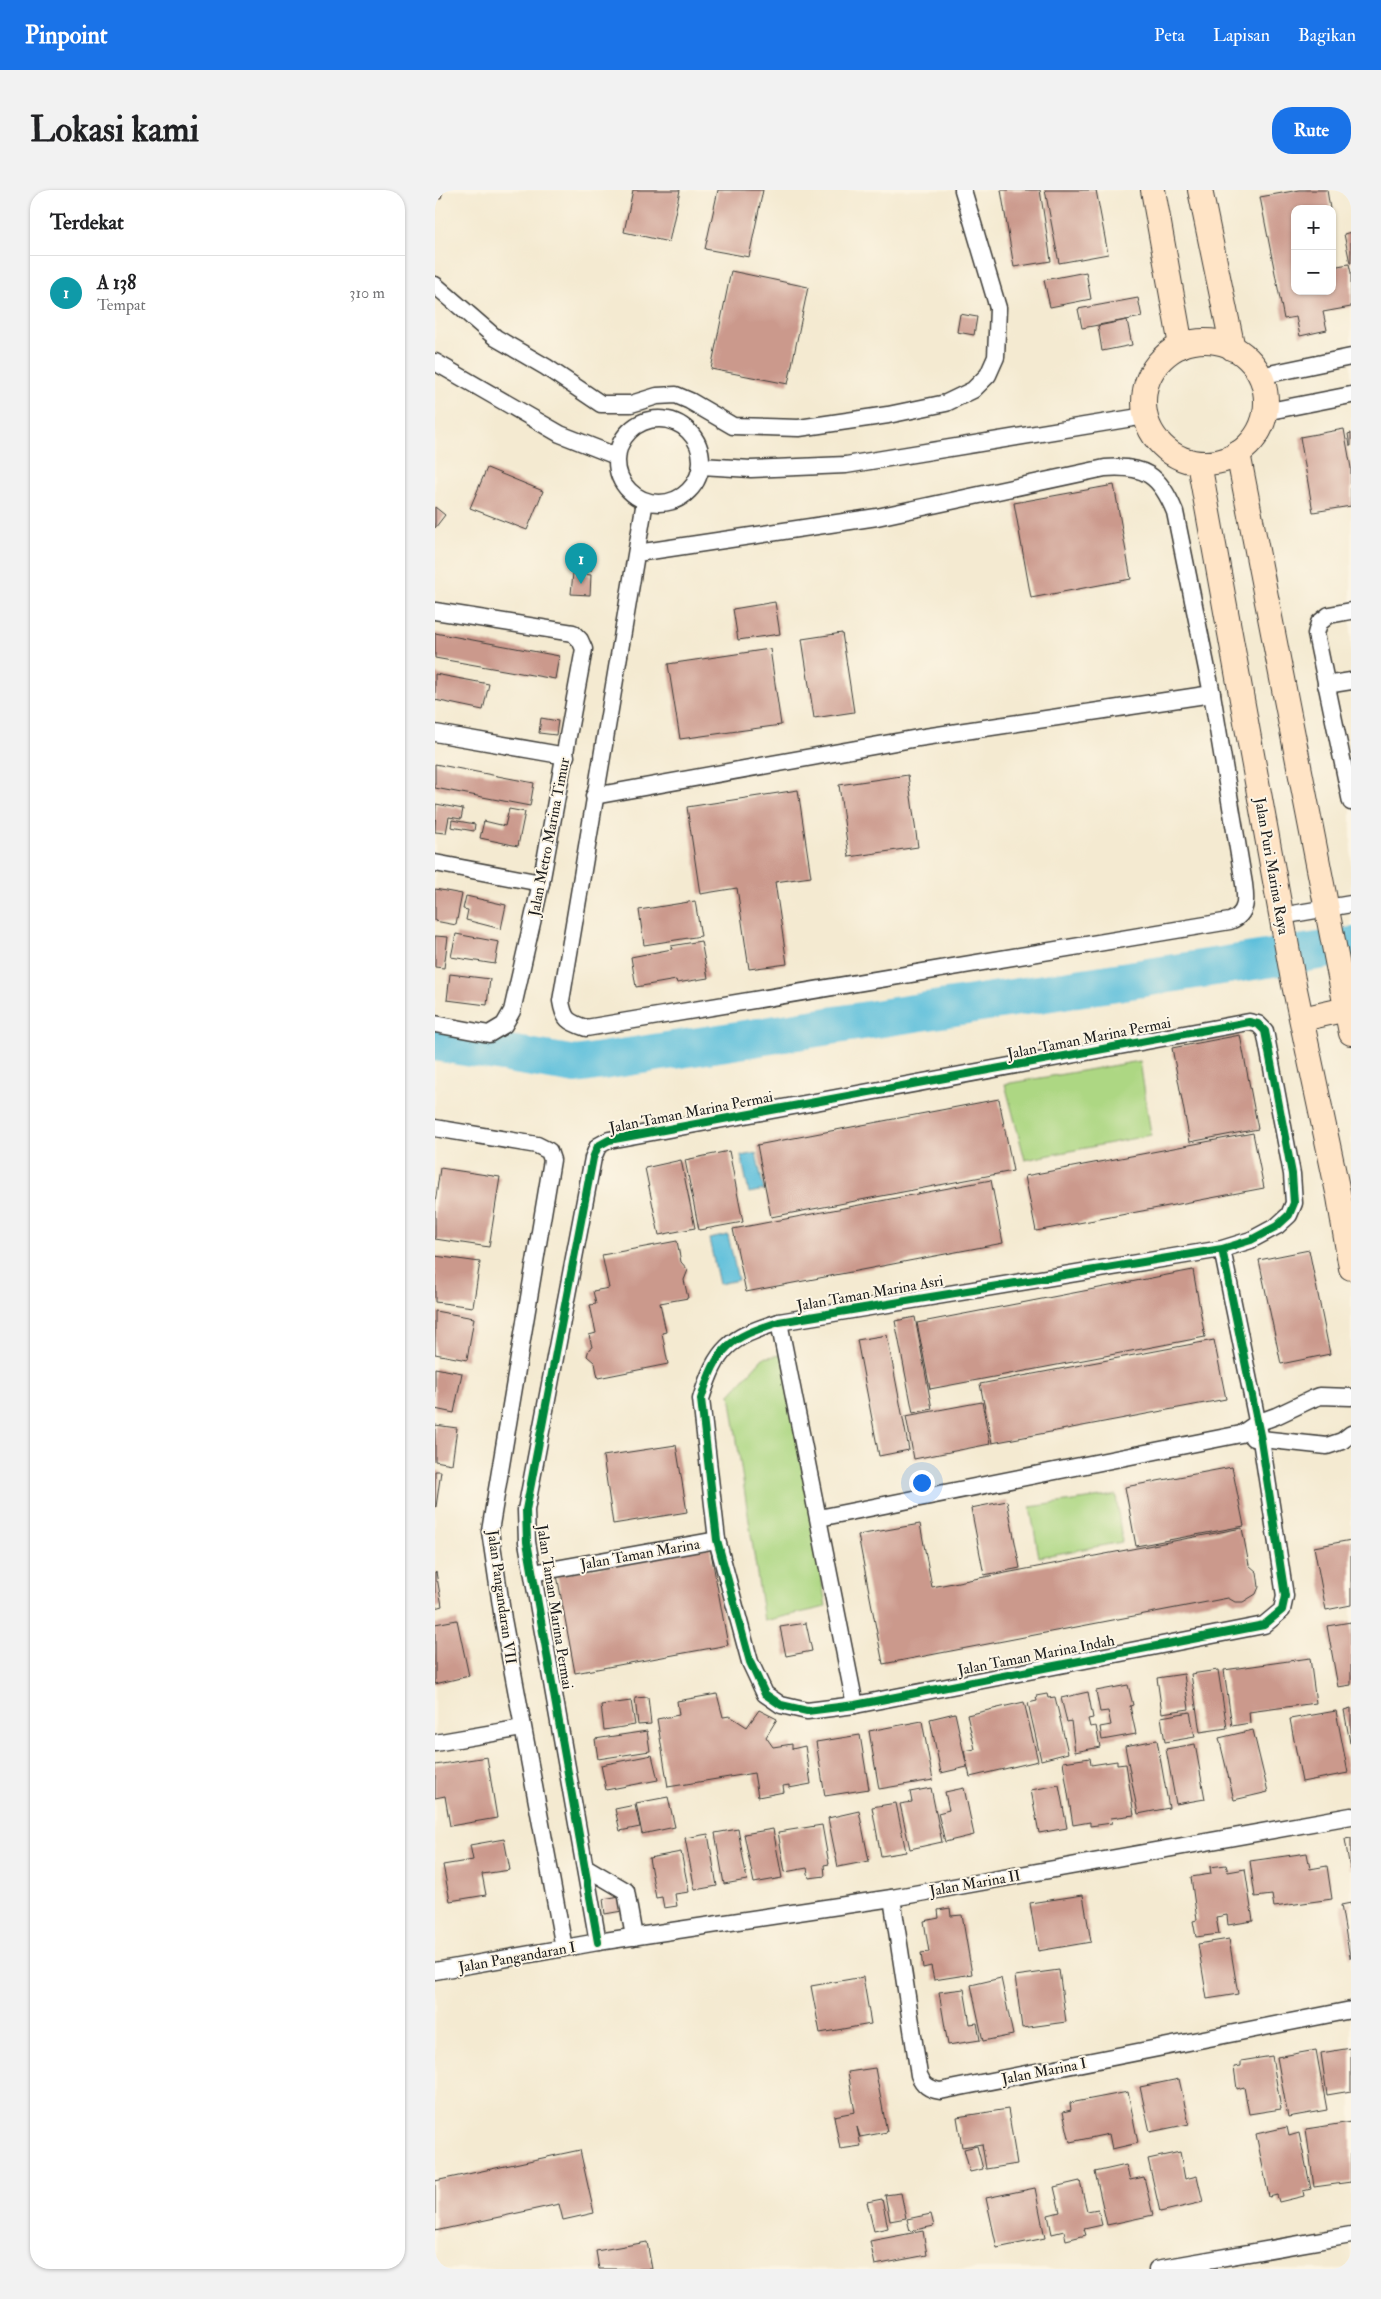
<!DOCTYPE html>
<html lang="id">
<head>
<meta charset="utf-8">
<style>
	body { margin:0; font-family:"IM FELL Double Pica",serif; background:#f2f2f2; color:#202124 }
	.controls { position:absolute; right:15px; top:15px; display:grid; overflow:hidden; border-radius:10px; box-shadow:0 1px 4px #0004 }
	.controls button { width:45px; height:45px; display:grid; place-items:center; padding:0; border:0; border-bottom:1px solid #e0e0e0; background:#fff; color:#202124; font:25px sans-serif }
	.you { position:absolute; left:486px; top:1292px; width:18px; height:18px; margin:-12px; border:4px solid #fff; border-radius:50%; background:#1a73e8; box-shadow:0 0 0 8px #1a73e833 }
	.badge { display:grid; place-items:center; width:32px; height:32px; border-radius:50%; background:#1a73e8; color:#fff; font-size:16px; font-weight:700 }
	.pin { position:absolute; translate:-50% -41px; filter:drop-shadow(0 1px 2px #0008) }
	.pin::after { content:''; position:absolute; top:26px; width:18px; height:15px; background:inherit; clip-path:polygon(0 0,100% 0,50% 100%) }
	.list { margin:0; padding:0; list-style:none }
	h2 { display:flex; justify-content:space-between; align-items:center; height:65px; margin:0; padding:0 20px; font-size:21px }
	h2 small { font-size:16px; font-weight:400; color:#757577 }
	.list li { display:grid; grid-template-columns:32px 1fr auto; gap:15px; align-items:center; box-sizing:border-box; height:75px; padding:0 20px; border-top:1px solid #e0e0e0 }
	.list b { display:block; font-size:19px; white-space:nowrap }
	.list p { margin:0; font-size:16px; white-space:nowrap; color:#757577 }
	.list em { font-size:16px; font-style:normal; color:#757577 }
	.map { position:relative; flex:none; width:916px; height:2079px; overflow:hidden; border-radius:20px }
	header { display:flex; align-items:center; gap:30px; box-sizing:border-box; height:70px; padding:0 25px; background:#1a73e8; color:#fff }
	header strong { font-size:24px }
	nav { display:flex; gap:28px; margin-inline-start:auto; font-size:18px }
	.intro { display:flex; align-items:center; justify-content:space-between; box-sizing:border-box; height:120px; padding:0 30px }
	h1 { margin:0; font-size:35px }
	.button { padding:12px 22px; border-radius:20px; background:#1a73e8; color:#fff; font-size:18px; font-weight:700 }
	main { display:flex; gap:30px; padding:0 30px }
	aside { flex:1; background:#fff; border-radius:20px; box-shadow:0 1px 4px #0004 }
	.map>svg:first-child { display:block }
	.green { fill:#add783; stroke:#647a50 }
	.water { fill:#5dbfdb; stroke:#3c6e7c }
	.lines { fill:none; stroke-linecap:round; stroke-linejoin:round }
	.river { stroke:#5dbfdb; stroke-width:38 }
	.building { fill:#cb998c }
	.street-casing { stroke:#3c3b37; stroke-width:19 }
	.secondary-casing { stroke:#3c3b37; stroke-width:26 }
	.street { stroke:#fff; stroke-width:16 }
	.secondary { stroke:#ffe4c6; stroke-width:24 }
	.cycleway-casing { stroke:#fcf5e5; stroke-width:11 }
	.cycleway { stroke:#00873e; stroke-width:8 }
	.labels { text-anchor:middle; stroke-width:4; stroke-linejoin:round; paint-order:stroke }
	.street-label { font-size:15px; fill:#1c1c1c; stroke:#fcf5e5 }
</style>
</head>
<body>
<header>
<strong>Pinpoint</strong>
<nav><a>Peta</a><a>Lapisan</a><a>Bagikan</a></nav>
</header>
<div class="intro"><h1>Lokasi kami</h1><a class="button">Rute</a></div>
<main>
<aside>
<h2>Terdekat<small></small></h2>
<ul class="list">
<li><span class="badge" style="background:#0f9aa8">1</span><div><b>A 138</b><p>Tempat</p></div><em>310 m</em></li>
</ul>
</aside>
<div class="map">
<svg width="916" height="2079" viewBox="0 0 916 2079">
	<rect width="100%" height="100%" fill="#fcf5e5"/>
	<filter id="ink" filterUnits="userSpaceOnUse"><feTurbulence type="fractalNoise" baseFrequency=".02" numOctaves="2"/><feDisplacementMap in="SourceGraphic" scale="10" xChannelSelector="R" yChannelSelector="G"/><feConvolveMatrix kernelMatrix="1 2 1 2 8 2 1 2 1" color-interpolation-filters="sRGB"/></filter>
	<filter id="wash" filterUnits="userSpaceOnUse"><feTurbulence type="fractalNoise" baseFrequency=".0096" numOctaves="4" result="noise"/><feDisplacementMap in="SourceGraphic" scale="20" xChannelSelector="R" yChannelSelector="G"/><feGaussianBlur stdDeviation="1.12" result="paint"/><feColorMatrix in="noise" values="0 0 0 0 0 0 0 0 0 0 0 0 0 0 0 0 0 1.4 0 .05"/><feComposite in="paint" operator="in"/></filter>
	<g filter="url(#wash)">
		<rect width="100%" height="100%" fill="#f4ead1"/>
		<!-- green -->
		<g class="green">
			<polygon points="705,871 716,945 590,970 570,894"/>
			<polygon points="351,1164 391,1417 329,1431 295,1204 328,1168"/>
			<polygon points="681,1305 687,1352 604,1367 595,1317"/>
		</g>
		<!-- water -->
		<g class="water">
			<polygon points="321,963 329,1000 314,1003 306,966"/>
			<polygon points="293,1045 303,1090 284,1094 274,1049"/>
		</g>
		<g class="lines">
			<!-- river -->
			<polyline class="river" points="0,852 141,875 916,756"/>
		</g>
		<g id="blocks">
			<!-- building -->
			<g class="building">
				<polygon points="0,0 8,0 6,9 0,8"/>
				<polygon points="198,0 245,0 234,52 189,42"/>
				<polygon points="283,0 328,0 314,67 270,59"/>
				<polygon points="566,0 605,0 616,71 579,77"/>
				<polygon points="610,0 661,0 673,64 624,73"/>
				<polygon points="864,0 892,0 895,19 860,19 860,101 897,101 897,77 914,74 916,83 916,117 888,122 892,140 865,146 861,127 849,129 825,7"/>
				<polygon points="916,42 916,73 915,73 909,44"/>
				<polygon points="296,81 373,97 353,194 276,179"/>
				<polygon points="651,82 656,109 615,117 609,90"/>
				<polygon points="703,108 707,127 647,138 643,119"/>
				<polygon points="525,124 542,127 539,145 522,142"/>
				<polygon points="692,130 697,155 667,161 663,136"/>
				<polygon points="909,239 916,278 916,316 878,322 865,247"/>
				<polygon points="916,243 916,256 915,256 913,244"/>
				<polygon points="52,278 108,301 92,340 35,318"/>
				<polygon points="679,295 696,389 596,408 579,313"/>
				<polygon points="0,317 10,325 0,338"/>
				<polygon points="145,364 160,371 156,381 140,374"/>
				<polygon points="138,383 156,385 155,405 136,404"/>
				<polygon points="340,412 345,444 303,450 298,419"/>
				<polygon points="0,443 124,466 120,489 0,468"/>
				<polygon points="407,443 419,522 379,528 367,449"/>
				<polygon points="335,459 346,535 245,549 233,474"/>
				<polygon points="0,484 54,494 48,520 0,510"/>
				<polygon points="106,528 123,531 121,545 104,543"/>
				<polygon points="0,574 99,593 95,616 0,598"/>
				<polygon points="473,585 483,657 414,667 404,595"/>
				<polygon points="363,600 376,687 340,692 352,774 314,779 302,698 265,704 252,617"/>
				<polygon points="1,614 28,619 26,629 14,627 11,643 0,642"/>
				<polygon points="74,619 90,622 83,656 45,648 49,631 70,636"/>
				<polygon points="17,630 40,634 39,641 16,637"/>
				<polygon points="0,699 27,704 21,735 0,731"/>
				<polygon points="31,706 71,715 66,739 31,730 33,720 28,719"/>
				<polygon points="260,711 266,746 209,755 204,720"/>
				<polygon points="21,744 64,752 60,774 16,767"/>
				<polygon points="0,746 13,747 9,778 0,777"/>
				<polygon points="266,751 273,788 242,793 241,790 201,797 196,767 237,759 236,756"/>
				<polygon points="15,784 55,789 52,815 12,810"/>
				<polygon points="805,845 823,939 755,952 737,858"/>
				<polygon points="564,909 578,981 336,1027 322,955"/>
				<polygon points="818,943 829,998 601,1041 590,986"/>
				<polygon points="294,961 308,1032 264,1040 250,970"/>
				<polygon points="246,970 260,1038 224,1045 210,978"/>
				<polygon points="5,978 65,987 54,1057 0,1049 0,1014"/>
				<polygon points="556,990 568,1053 311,1102 298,1039"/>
				<polygon points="242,1051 246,1072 253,1080 249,1090 253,1108 225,1113 231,1142 227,1143 233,1174 163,1188 160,1173 152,1166 154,1159 157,1157 154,1145 161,1143 155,1115 161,1114 158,1101 174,1098 167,1065"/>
				<polygon points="874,1060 895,1164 846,1174 824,1070"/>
				<polygon points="0,1066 45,1072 38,1117 0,1112"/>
				<polygon points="758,1080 770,1147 495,1199 482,1133"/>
				<polygon points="0,1121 39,1128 32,1170 0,1164"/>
				<polygon points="480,1127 497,1219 478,1223 460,1131"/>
				<polygon points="452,1145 474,1260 444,1266 422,1150"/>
				<polygon points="779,1150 791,1209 557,1253 545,1194"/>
				<polygon points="0,1178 27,1183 19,1223 0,1219"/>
				<polygon points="547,1212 555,1254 479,1269 471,1226"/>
				<polygon points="0,1235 22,1238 17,1274 0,1271"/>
				<polygon points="241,1255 252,1322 178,1334 168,1266"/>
				<polygon points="797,1277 809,1336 701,1356 690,1297"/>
				<polygon points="0,1281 6,1281 1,1317 0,1317"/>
				<polygon points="572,1311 585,1378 549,1385 536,1318"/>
				<polygon points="485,1334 497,1397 807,1338 814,1375 822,1382 824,1397 821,1404 808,1412 800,1412 793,1408 448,1474 423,1345"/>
				<polygon points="916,1350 916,1415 891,1420 879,1357"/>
				<polygon points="275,1357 293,1455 140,1483 122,1385"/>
				<polygon points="1,1382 7,1416 0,1418 0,1383"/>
				<polygon points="22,1430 34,1486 0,1494 0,1434"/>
				<polygon points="916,1432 916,1495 903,1497 892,1436"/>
				<polygon points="371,1433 377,1461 351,1466 345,1437"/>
				<polygon points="875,1468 881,1513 814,1522 815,1533 797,1536 789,1480"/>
				<polygon points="783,1480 792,1538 765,1542 756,1484"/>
				<polygon points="749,1484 754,1519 727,1523 722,1488"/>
				<polygon points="693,1495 698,1515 695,1516 701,1544 667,1550 665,1537 676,1535 673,1521 665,1522 661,1501"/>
				<polygon points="653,1502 658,1528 653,1529 655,1537 661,1536 665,1557 640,1562 636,1531 632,1532 626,1508"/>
				<polygon points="282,1504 288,1527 295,1526 312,1537 324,1520 342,1529 331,1547 338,1557 357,1554 357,1559 370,1556 376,1594 354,1598 354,1595 348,1596 349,1602 323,1607 319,1583 233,1597 222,1529 244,1525 242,1511"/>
				<polygon points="612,1504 613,1508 620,1507 633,1563 606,1570 593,1513 602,1511 601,1506"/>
				<polygon points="213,1507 216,1534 203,1535 200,1508"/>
				<polygon points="196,1511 200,1535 169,1540 166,1515"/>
				<polygon points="589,1512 603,1571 535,1587 529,1561 540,1559 532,1525"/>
				<polygon points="916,1518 916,1553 915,1553 909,1520"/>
				<polygon points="901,1521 913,1583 867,1592 855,1529"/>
				<polygon points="755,1522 760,1547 730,1552 726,1527"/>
				<polygon points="520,1523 532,1577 506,1583 495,1529"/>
				<polygon points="487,1531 498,1590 444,1599 434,1541"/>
				<polygon points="818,1540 833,1602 799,1610 784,1548"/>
				<polygon points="212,1541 215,1561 163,1569 160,1549"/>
				<polygon points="425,1545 434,1599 390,1606 381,1552"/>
				<polygon points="722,1550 734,1618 703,1624 690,1556"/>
				<polygon points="760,1554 770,1609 741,1614 731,1559"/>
				<polygon points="217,1565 223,1590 171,1600 166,1575"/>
				<polygon points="52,1567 62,1628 15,1636 10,1606 0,1608 0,1575"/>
				<polygon points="655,1568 656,1575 682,1571 682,1575 691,1574 699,1625 676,1628 677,1633 655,1636 655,1632 638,1635 628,1572"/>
				<polygon points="624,1595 632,1638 604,1643 596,1600"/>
				<polygon points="496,1598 507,1652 475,1659 465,1614 477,1612 475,1602"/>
				<polygon points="529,1598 539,1645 510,1652 503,1623 514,1620 510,1602"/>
				<polygon points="233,1607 240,1637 207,1644 201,1613"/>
				<polygon points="461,1613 471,1662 446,1666 437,1617"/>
				<polygon points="200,1615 205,1637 185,1641 180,1619"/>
				<polygon points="424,1621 434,1671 403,1677 393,1628"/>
				<polygon points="387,1635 394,1674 389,1675 390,1686 374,1688 372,1678 350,1682 343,1642"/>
				<polygon points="303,1639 312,1690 289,1694 280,1643"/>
				<polygon points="338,1639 347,1688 319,1693 309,1644"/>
				<polygon points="273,1644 282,1696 260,1700 250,1648"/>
				<polygon points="916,1648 916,1679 915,1679 910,1649"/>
				<polygon points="69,1649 75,1680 47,1684 51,1705 15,1711 8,1675 38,1670 35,1655"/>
				<polygon points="246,1662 254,1702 240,1704 242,1716 229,1718 227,1707 221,1708 214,1668"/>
				<polygon points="872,1663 875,1679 892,1676 897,1709 839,1717 837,1705 820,1707 815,1671"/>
				<polygon points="791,1675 793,1682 810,1679 818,1731 793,1735 792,1725 781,1727 784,1744 761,1747 758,1731 762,1730 756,1687 776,1684 775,1677"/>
				<polygon points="648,1705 656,1752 603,1761 595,1713"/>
				<polygon points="185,1706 187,1721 170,1724 168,1709"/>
				<polygon points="916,1713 916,1768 915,1768 906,1715"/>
				<polygon points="515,1718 516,1726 527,1725 537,1784 499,1790 496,1776 488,1778 486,1763 494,1762 489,1731 504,1728 503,1720"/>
				<polygon points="794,1749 803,1804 772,1809 763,1754"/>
				<polygon points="624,1780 631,1832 587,1838 580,1786"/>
				<polygon points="428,1787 436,1834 385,1843 376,1796"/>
				<polygon points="566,1788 578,1845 548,1851 536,1795"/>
				<polygon points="529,1799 535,1834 542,1833 545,1850 513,1855 504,1802"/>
				<polygon points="916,1858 916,1901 892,1905 886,1863"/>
				<polygon points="881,1860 892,1920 853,1927 842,1867"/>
				<polygon points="837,1866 846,1919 814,1924 809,1897 802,1899 799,1877 806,1876 806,1871"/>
				<polygon points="440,1878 452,1942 425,1947 422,1937 426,1956 405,1959 399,1926 420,1922 413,1882"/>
				<polygon points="744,1889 754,1934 715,1942 705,1897"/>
				<polygon points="693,1902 703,1953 677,1959 674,1944 635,1952 628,1922 636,1920 635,1913"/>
				<polygon points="573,1919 582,1974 551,1979 547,1954 527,1957 522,1927"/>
				<polygon points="916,1932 916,1992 879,1997 871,1939"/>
				<polygon points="852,1937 854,1946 864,1943 876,1999 868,2001 869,2006 844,2012 842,2005 834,2007 821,1944"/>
				<polygon points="542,1956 548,1979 535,1982 529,1959"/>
				<polygon points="145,1960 159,2023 128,2030 124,2014 0,2041 0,1991"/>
				<polygon points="745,1962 750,1989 762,1986 768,2012 725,2022 713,1969"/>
				<polygon points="691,1975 695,1990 709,1987 718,2025 672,2035 660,1982"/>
				<polygon points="645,1991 652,2021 663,2019 667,2035 649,2039 651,2045 631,2050 629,2041 617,2044 613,2025 625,2022 619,1997"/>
				<polygon points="600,1998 610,2048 562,2058 551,2008"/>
				<polygon points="466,2003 471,2028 455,2031 450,2005"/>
				<polygon points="447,2009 453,2038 439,2041 432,2012"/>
				<polygon points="496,2024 499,2036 475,2041 472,2029"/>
				<polygon points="488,2041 492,2065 440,2075 435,2051"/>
				<polygon points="212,2052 217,2079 164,2079 161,2061"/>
			</g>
		</g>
	</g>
	<g filter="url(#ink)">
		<use href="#blocks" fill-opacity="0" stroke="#3c3b37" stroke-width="1"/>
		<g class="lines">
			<defs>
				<g id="street">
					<polyline points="0,95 61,148 111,177 166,214 196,214 222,206 241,205 255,211 298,236 364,238 453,225 511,213 538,200 553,185 561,167 563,118 528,0"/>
					<polyline points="0,172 125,244 181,266"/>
					<polyline points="825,186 916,167"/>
					<polyline points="830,222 916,205"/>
					<circle cx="224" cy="271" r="42"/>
					<polyline points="266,276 316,279 411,275 710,226"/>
					<path d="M202,363L442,327L670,278C710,275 725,285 740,322L777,504L809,694C811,709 813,724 795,731L151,838C133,832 129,830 126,811L210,311"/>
					<polyline points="0,421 138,443 145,450 149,459 106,693 77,821 69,835 54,844 0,834"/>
					<polyline points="916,421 894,425 884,433 881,444 916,612"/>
					<polyline points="891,495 916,491"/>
					<polyline points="0,543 131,566"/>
					<polyline points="159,606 483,548 777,504"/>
					<polyline points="0,673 106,693"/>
					<polyline points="846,726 916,714"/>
					<polyline points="0,938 102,955 114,961 117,970 55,1341 68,1429 129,1758"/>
					<polyline points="344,1132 420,1515"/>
					<polyline points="818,1248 892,1256 907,1251 916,1244"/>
					<polyline points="384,1328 806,1244 822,1233 841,1226 877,1209 885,1206 916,1207"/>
					<polyline points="98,1383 282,1350"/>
					<polyline points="0,1553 87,1538"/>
					<polyline points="152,1678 191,1701 199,1747"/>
					<path d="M457,1708L484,1885C488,1895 494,1899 505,1901L916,1820"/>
					<path d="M163,1752L92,1352L91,1320L158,968L163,956L174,950L814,832L823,834L830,841L857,984L859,1013L854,1025L842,1036L816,1050L787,1059L344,1132C294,1148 282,1157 266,1209L282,1350L315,1472L330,1504L346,1515L372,1521L420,1515L829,1435L847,1420L850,1406L826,1250L787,1059"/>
					<polyline points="0,1781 163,1752 457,1708 916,1626"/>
					<polyline points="722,2079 916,2045"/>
				</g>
				<g id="secondary">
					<polyline points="718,0 746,156"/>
					<polyline points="765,0 798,159"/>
					<circle cx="770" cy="212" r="61"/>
					<polyline points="803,263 916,843"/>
					<polyline points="764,273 858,790 904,1007 916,1078"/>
					<polyline points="867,829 912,819"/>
				</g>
			</defs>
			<!-- street casing -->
			<use href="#street" class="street-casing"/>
			<!-- secondary casing -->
			<use href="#secondary" class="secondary-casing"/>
			<!-- street -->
			<use href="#street" class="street"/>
			<!-- secondary -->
			<use href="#secondary" class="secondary"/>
			<defs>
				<path id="cycleway" d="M163,1752L92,1352L91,1320L158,968L163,956L174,950L814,832L823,834L830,841L857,984L859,1013L854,1025L842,1036L816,1050L787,1059L344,1132C294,1148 282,1157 266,1209L282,1350L315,1472L330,1504L346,1515L372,1521L420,1515L829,1435L847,1420L850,1406L826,1250L787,1059"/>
			</defs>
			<!-- cycleway casing -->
			<use href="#cycleway" class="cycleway-casing"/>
			<!-- cycleway -->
			<use href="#cycleway" class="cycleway"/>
		</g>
	</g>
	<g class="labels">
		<!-- street labels -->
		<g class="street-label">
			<text transform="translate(114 647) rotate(-79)" y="5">Jalan Metro Marina Timur</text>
			<text transform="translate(837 676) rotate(80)" y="5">Jalan Puri Marina Raya</text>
			<text transform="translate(654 848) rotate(-11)" y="5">Jalan Taman Marina Permai</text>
			<text transform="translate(256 922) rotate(-11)" y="5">Jalan Taman Marina Permai</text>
			<text transform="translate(435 1103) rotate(-10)" y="5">Jalan Taman Marina Asri</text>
			<text transform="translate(205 1364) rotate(-10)" y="5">Jalan Taman Marina</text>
			<text transform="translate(67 1407) rotate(82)" y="5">Jalan Pangandaran VII</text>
			<text transform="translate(120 1417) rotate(81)" y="5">Jalan Taman Marina Permai</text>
			<text transform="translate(601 1465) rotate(-11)" y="5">Jalan Taman Marina Indah</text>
			<text transform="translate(540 1693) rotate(-10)" y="5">Jalan Marina II</text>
			<text transform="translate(82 1767) rotate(-10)" y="5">Jalan Pangandaran I</text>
			<text transform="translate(609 1881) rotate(-11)" y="5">Jalan Marina I</text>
		</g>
	</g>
</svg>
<div class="controls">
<button>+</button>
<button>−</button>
</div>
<div class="you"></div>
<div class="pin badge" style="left:146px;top:394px;background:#0f9aa8">1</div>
</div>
</main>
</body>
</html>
